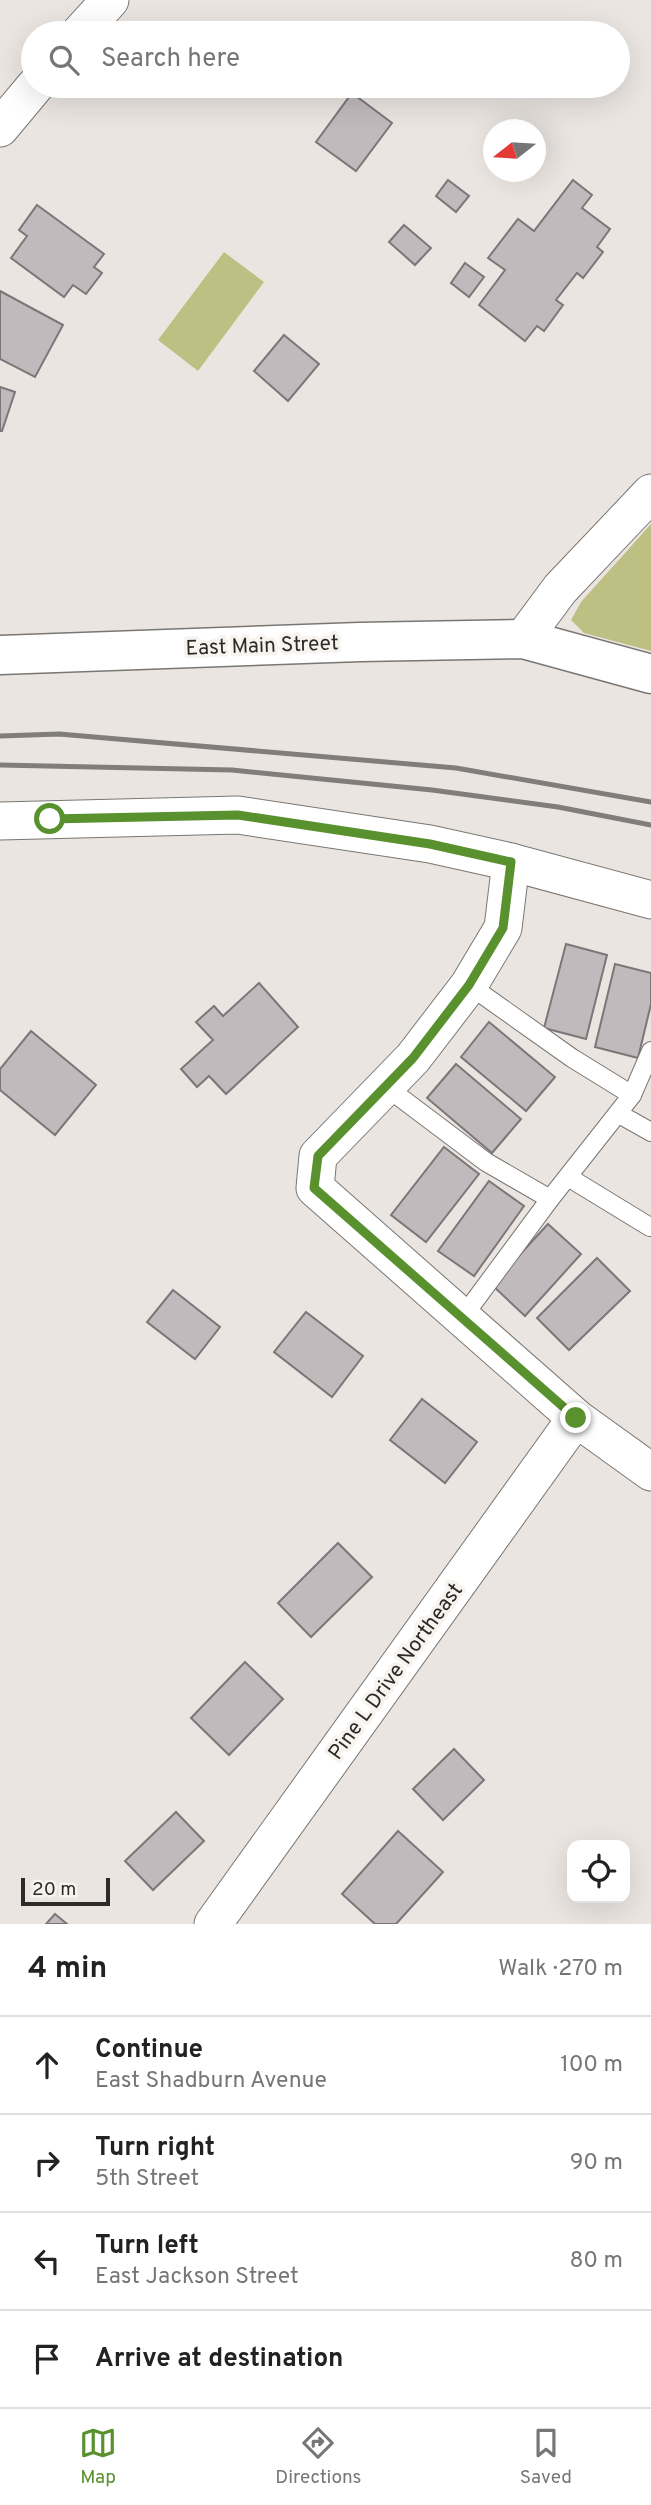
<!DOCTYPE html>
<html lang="en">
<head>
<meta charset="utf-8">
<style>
	body { margin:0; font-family:Overpass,sans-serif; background:#f2f2f2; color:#222 }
	.controls { position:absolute; right:21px; bottom:21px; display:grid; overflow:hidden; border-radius:14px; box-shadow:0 7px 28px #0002 }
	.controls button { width:63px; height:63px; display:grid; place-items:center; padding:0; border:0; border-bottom:2px solid #e0e0e0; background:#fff; color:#222; font:35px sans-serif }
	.compass { position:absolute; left:483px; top:119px; width:63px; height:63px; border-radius:50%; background:#fff; box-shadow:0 7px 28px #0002; rotate:253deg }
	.scale { position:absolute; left:21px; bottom:18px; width:89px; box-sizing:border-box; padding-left:7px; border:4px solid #2d2b29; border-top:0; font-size:19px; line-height:24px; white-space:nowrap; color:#2d2b29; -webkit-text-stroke:5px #f7f3ee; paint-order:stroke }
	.stop { position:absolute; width:21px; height:21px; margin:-16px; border:5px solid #58912d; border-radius:50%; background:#fff }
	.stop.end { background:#58912d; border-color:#fff; box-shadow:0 2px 7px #0008 }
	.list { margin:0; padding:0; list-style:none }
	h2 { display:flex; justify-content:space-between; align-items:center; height:91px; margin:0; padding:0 28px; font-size:30px }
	h2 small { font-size:23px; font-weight:400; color:#767676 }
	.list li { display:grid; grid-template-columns:46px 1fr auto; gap:21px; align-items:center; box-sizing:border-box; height:98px; padding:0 28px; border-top:2px solid #e0e0e0 }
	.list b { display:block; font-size:26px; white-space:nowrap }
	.list p { margin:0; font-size:23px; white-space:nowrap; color:#767676 }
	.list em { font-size:23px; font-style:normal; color:#767676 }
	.icon { flex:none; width:38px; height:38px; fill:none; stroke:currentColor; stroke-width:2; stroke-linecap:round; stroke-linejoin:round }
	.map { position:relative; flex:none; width:651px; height:1924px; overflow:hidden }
	.search { position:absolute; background:#fff; box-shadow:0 7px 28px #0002; left:21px; right:21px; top:21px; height:77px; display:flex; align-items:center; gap:18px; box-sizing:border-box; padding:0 24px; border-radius:38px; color:#767676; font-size:26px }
	.sheet { height:483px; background:#fff }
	nav { display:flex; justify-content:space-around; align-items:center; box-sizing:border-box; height:98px; border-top:2px solid #e0e0e0; background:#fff; font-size:19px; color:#767676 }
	nav a { display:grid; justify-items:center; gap:4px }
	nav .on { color:#58912d }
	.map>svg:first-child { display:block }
	.green { fill:#bdc082 }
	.building { fill:#c0babd; stroke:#7c7679; stroke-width:2 }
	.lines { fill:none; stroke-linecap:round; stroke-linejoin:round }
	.service-casing { stroke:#7a7672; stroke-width:20 }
	.minor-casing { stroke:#7a7672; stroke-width:39 }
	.tertiary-casing { stroke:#7a7672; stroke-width:41 }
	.service { stroke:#fff; stroke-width:18 }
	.minor { stroke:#fff; stroke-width:37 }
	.tertiary { stroke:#fff; stroke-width:38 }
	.rail { stroke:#817d7b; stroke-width:5 }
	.route { stroke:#58912d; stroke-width:9 }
	.labels { text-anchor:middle; stroke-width:7; stroke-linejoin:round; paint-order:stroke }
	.street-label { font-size:21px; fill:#2d2b29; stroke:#f7f3ee }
</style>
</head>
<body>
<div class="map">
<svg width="651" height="1924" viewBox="0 0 651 1924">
	<rect width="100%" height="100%" fill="#eae5e1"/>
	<!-- green -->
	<g class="green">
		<polygon points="224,252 264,282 198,371 158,340"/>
		<polygon points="651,524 651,651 584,633 571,620 581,602"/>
	</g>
	<!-- building -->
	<g class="building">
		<polygon points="352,93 392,123 356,171 316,142"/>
		<polygon points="448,180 469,196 456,212 436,196"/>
		<polygon points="573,180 592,195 582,208 610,229 597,247 603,252 583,278 577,273 556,300 563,305 544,331 537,326 525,341 479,305 505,270 488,258 518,219 534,231"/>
		<polygon points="37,205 104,254 94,267 102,273 86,294 73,285 64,297 11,258 27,236 19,230"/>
		<polygon points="404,225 431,248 415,265 389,242"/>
		<polygon points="465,263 484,277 469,297 451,283"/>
		<polygon points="0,291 63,325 35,377 0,359"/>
		<polygon points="284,335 319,364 288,401 254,371"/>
		<polygon points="0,387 15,392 2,431 0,431"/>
		<polygon points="566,944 607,955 586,1039 544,1028"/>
		<polygon points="615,964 651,973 651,1004 638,1058 595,1047"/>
		<polygon points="259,983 298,1027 226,1094 209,1076 197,1087 181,1069 213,1040 196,1022 214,1006 223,1016"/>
		<polygon points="489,1022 555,1077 526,1111 461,1057"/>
		<polygon points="31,1031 96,1085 55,1135 0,1090 0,1069"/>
		<polygon points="456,1064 521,1119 492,1153 427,1098"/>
		<polygon points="444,1147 479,1174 426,1242 391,1215"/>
		<polygon points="489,1181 524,1206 474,1276 438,1251"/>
		<polygon points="548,1224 581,1254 525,1316 492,1285"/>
		<polygon points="597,1258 630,1291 569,1350 537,1318"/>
		<polygon points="173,1290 220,1327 195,1359 147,1322"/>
		<polygon points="306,1312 363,1356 332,1397 274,1352"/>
		<polygon points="422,1399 477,1442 445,1483 390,1440"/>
		<polygon points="338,1543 372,1577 311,1637 278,1603"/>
		<polygon points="245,1662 283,1699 229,1755 191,1718"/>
		<polygon points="454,1749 484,1780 443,1820 413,1789"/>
		<polygon points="176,1812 204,1841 153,1890 125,1861"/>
		<polygon points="398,1831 443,1872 396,1924 375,1924 342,1894"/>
		<polygon points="55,1914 67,1924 46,1924"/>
	</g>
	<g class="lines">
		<defs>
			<g id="service">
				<polyline points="469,985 572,1058 632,1095 651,1051"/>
				<polyline points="385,1086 486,1162 550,1199 462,1318"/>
				<polyline points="619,1114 651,1132"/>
				<polyline points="568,1177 650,1227"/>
				<polyline points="550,1199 632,1095"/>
			</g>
			<g id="minor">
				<polyline points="80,33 110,0"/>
				<polyline points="0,128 35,86"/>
				<polyline points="523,639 560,589 651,493"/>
				<polyline points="0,821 238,815 430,844 511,862 651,900"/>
				<polyline points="511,862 503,928 469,985 413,1058 318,1156 315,1188 576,1418 651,1472"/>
				<polyline points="213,1924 576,1418"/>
			</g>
			<polyline id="tertiary" points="0,655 360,642 523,639 651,674"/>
		</defs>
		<!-- service casing -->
		<use href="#service" class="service-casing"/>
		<!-- minor casing -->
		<use href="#minor" class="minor-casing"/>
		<!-- tertiary casing -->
		<use href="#tertiary" class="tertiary-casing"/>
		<!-- service -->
		<use href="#service" class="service"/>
		<!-- minor -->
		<use href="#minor" class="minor"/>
		<!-- tertiary -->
		<use href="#tertiary" class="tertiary"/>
		<!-- rail -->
		<g class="rail">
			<polyline points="0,736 59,734 456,768 651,802"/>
			<polyline points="0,765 232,770 432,790 558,807 651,825"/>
		</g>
	</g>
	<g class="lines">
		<!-- route -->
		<polyline class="route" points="50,819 238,815 430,844 511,862 503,928 469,985 413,1058 318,1156 314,1188 576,1418"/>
	</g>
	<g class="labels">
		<!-- street labels -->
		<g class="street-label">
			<text transform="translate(262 645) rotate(-2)" y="7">East Main Street</text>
			<text transform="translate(395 1671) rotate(-54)" y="7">Pine L Drive Northeast</text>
		</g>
	</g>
</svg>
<div class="controls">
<button><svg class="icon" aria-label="locate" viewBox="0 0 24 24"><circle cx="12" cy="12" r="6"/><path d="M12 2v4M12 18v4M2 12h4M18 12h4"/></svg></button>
</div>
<svg class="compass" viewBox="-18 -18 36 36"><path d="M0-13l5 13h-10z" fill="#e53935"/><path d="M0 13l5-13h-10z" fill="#767676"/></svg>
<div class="scale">20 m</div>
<div class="stop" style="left:50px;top:819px"></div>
<div class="stop end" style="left:576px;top:1418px"></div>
<div class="search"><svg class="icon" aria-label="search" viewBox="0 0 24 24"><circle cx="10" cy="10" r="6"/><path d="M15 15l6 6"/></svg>Search here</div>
</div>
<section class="sheet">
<h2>4 min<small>Walk · 270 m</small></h2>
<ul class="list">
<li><svg class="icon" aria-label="ahead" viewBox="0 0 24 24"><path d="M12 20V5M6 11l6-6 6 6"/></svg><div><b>Continue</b><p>East Shadburn Avenue</p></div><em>100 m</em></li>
<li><svg class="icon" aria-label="right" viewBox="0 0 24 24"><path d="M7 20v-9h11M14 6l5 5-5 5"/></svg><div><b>Turn right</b><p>5th Street</p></div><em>90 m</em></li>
<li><svg class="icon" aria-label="left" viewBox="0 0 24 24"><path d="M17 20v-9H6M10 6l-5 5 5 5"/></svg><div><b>Turn left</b><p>East Jackson Street</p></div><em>80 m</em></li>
<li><svg class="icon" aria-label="arrive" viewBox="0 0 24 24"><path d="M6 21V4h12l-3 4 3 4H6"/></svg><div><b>Arrive at destination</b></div></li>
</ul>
</section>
<nav>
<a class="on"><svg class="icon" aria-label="map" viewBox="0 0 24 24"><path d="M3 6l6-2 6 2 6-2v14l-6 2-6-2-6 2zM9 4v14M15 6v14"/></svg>Map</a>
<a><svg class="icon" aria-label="directions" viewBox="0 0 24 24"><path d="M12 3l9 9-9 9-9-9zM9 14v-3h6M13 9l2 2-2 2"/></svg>Directions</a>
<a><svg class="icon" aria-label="saved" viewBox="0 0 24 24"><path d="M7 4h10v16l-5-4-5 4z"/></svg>Saved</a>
</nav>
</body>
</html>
